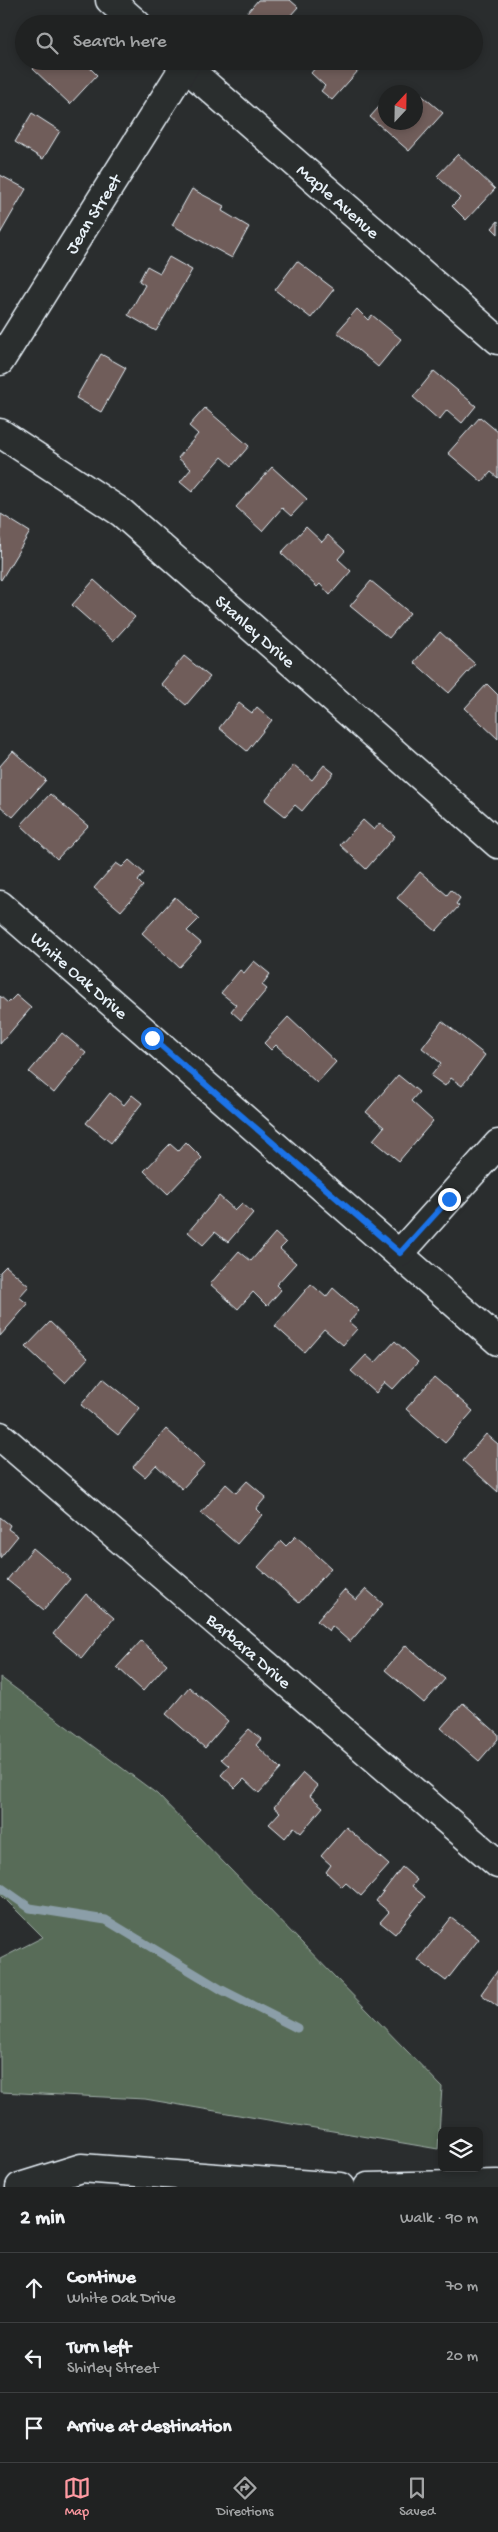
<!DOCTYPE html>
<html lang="en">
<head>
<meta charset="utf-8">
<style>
	body { margin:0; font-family:"Gochi Hand",sans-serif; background:#2d2f2f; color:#f1f3f6 }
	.controls { position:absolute; right:15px; bottom:15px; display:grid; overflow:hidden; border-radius:8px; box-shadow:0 2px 8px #0003 }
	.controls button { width:45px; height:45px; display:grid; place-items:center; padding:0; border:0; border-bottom:1px solid #3d3f40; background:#202222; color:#f1f3f6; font:25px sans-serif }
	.compass { position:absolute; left:378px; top:85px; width:45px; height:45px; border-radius:50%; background:#202222; box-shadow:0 2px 8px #0003; rotate:22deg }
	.stop { position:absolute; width:15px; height:15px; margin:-11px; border:4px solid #1a73e8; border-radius:50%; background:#fff }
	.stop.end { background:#1a73e8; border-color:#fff; box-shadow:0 1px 5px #0008 }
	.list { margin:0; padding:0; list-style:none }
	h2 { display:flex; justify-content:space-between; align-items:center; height:65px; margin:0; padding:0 20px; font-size:21px }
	h2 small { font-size:16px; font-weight:400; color:#a2a4a5 }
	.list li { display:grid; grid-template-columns:32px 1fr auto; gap:15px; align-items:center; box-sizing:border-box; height:70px; padding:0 20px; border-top:1px solid #3d3f40 }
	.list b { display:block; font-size:19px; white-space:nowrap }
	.list p { margin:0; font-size:16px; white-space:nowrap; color:#a2a4a5 }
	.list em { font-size:16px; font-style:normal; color:#a2a4a5 }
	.icon { flex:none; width:28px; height:28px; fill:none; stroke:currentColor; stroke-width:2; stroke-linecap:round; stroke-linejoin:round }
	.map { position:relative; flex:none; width:498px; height:2187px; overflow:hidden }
	.search { position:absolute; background:#202222; box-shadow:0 2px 8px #0003; left:15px; right:15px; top:15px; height:55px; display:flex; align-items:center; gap:12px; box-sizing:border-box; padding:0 18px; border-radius:28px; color:#a2a4a5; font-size:19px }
	.sheet { height:275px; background:#202222 }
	nav { display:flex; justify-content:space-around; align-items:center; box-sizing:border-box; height:70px; border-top:1px solid #3d3f40; background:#202222; font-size:14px; color:#a2a4a5 }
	nav a { display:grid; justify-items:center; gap:2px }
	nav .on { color:#ff9aa2 }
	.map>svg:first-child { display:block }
	.green { fill:#586c58; stroke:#a0aea8 }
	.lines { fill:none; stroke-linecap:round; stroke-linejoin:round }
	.stream { stroke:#8b9ea8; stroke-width:9 }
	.building { fill:#6f5d5a; stroke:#e8f1f8 }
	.minor-casing { stroke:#e8f1f8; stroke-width:31 }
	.minor { stroke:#2a2d2e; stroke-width:28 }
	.route { stroke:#1a73e8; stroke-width:6 }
	.labels { text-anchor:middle; stroke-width:5; stroke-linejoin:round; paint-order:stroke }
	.street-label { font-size:18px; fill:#e8f1f8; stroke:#2a2d2e }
</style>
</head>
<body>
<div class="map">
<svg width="498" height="2187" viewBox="0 0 498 2187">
	<rect width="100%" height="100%" fill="#2a2d2e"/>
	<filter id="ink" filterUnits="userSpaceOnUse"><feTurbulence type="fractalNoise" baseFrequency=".02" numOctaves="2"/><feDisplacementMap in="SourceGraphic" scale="10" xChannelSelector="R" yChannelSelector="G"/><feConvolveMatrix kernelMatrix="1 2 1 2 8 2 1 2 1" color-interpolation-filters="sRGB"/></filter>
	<g filter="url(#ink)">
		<!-- green -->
		<polygon class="green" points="0,1677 157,1794 442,2087 438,2149 145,2099 0,2092 0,1959 43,1937 0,1894"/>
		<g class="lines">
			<!-- stream -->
			<polyline class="stream" points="0,1887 30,1908 106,1920 222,1990 297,2028"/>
		</g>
		<!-- building -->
		<g class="building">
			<polygon points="258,0 290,0 298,7 283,24 245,24 241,20"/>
			<polygon points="40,61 75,61 78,65 83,61 97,75 70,104 33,69"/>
			<polygon points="321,61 367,61 332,100 321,91 325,86 311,73"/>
			<polygon points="413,88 443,113 409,151 370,117 386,99 386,122 416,122 416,92 409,92"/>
			<polygon points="32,113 60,131 43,159 15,142"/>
			<polygon points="458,154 495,189 466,220 452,206 460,198 437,176"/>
			<polygon points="0,175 26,189 0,234"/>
			<polygon points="192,189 224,206 222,211 249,227 232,258 172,225"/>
			<polygon points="498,221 498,234 492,228"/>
			<polygon points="169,257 192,270 156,331 128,315 145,285 139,281 147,266 160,273"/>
			<polygon points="297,261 334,289 311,318 275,290"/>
			<polygon points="357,309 368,320 372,315 401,339 378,367 337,332"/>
			<polygon points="101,354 126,368 101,412 76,398"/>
			<polygon points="434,371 476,406 462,423 447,410 439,420 413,397"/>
			<polygon points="205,408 249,446 232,466 222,457 192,492 180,482 191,469 178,458 198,434 189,426"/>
			<polygon points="480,417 498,432 498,478 491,472 482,482 448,453"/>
			<polygon points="272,467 307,499 291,516 282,508 262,531 236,507"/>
			<polygon points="1,514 30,532 1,580 0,579"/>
			<polygon points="306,527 322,542 328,535 345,551 338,559 351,571 330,595 320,584 317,587 281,553"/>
			<polygon points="94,580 135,617 113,641 72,605"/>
			<polygon points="371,581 410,613 389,638 350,606"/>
			<polygon points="440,632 475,664 449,693 414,662"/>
			<polygon points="184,656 210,677 186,705 161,684"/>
			<polygon points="487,684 498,695 498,739 465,708"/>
			<polygon points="239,703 252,713 257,707 272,720 247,751 219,728"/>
			<polygon points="13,751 46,780 13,817 0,806 0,766"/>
			<polygon points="294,765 312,780 324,765 334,773 302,811 295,805 285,816 265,800"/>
			<polygon points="50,794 88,826 57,859 21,825"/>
			<polygon points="363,820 374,830 380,823 395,836 366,869 340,845"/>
			<polygon points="129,860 144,873 138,881 143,886 121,911 94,888 116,863 122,867"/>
			<polygon points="420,872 447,895 451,890 460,898 456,904 459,906 436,931 397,898"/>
			<polygon points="175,897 199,919 187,931 201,943 179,967 142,933"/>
			<polygon points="254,961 270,974 262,985 267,989 241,1020 231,1011 236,1005 221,993 240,970 244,973"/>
			<polygon points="16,995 31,1008 0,1044 0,996 8,1003"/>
			<polygon points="288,1017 336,1062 317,1083 276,1045 271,1050 264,1043"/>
			<polygon points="442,1021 485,1055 462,1086 451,1078 445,1086 431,1076 441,1063 422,1048"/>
			<polygon points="62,1033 86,1053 54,1093 29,1072"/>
			<polygon points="398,1075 419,1092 411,1101 433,1121 399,1161 373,1140 384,1127 366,1112"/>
			<polygon points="110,1093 124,1105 132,1095 142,1103 111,1143 86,1123"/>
			<polygon points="186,1142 202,1158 168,1194 144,1171 170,1144 178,1151"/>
			<polygon points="219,1196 235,1210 242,1203 253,1213 228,1242 215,1232 203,1245 188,1232"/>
			<polygon points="275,1233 286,1243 280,1249 296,1263 276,1285 281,1290 267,1306 253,1292 238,1309 210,1284 239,1251 251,1261"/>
			<polygon points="6,1266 29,1286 19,1297 28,1304 0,1336 0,1272"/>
			<polygon points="311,1284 326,1297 333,1288 359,1311 349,1322 357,1329 343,1345 324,1329 304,1352 275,1326"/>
			<polygon points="50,1322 88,1358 65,1383 26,1347"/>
			<polygon points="395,1341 418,1362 393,1389 385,1382 376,1393 351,1371 366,1355 375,1363"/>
			<polygon points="434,1377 473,1411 445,1443 406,1409"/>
			<polygon points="103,1378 140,1408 118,1435 81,1405"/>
			<polygon points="166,1429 205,1464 182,1489 156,1465 145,1477 133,1467"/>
			<polygon points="486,1434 498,1444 498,1492 463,1461"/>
			<polygon points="247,1481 266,1497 256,1509 262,1515 237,1544 201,1513 226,1484 236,1493"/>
			<polygon points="0,1517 10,1525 8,1529 18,1536 0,1558"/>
			<polygon points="296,1536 331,1568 299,1603 258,1567 281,1541 286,1546"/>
			<polygon points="33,1548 70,1579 44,1610 7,1580"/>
			<polygon points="366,1589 383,1604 350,1642 332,1626 329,1631 317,1621 344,1590 356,1600"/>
			<polygon points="86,1594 114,1618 82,1658 53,1634"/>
			<polygon points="141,1641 167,1664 143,1691 117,1667"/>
			<polygon points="406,1645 445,1679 424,1703 385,1670"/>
			<polygon points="189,1687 228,1721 205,1748 166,1714"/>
			<polygon points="463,1703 498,1734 498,1739 479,1761 441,1728"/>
			<polygon points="249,1729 261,1739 256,1745 281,1769 259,1793 244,1779 235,1788 221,1775 229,1766 221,1759"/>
			<polygon points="303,1773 318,1786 310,1796 323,1807 301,1833 294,1827 285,1838 269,1824 280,1812 274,1807"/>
			<polygon points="346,1827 389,1865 361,1896 346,1883 342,1887 326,1872 331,1865 321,1856"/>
			<polygon points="402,1867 417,1880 412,1886 425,1897 395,1934 380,1922 389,1912 376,1901"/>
			<polygon points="451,1918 479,1939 446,1981 418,1960"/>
			<polygon points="498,1970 498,2007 481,1994"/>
		</g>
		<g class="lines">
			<defs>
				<g id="minor">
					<polyline points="110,0 137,24"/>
					<path id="s1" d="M179,61L498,340"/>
					<path id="s2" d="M0,361L185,66"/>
					<path id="s3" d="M0,433L122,513L498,844"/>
					<path id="s4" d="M0,905L498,1341"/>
					<polyline points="400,1253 498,1144"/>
					<path id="s5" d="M0,1436L498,1864"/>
					<polyline points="20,2187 81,2168 341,2187"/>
					<polyline points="368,2187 498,2184"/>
				</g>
			</defs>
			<!-- minor casing -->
			<use href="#minor" class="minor-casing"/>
			<!-- minor -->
			<use href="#minor" class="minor"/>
		</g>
	</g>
	<g class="lines" filter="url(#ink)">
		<!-- route -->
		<polyline class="route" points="152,1038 400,1253 449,1199"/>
	</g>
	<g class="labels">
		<!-- street labels -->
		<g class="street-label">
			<text dy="6" stroke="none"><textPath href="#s1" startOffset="212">Maple Avenue</textPath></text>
			<text dy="6" stroke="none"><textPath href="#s2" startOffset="174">Jean Street</textPath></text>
			<text dy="6" stroke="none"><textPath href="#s3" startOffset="324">Stanley Drive</textPath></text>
			<text dy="6" stroke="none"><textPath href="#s4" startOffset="106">White Oak Drive</textPath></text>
			<text dy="6" stroke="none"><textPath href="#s5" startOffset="329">Barbara Drive</textPath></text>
		</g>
	</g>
</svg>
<div class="controls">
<button><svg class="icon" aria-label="layers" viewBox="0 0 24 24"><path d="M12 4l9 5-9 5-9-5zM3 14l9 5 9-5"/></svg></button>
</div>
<svg class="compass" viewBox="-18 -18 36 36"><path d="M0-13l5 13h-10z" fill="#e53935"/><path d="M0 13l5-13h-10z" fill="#a2a4a5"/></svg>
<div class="stop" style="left:152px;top:1038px"></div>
<div class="stop end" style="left:449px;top:1199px"></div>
<div class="search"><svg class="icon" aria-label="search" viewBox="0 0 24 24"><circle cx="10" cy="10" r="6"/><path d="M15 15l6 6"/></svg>Search here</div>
</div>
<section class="sheet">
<h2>2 min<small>Walk · 90 m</small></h2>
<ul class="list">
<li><svg class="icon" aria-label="ahead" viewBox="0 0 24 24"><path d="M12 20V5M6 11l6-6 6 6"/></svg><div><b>Continue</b><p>White Oak Drive</p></div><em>70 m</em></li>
<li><svg class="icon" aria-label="left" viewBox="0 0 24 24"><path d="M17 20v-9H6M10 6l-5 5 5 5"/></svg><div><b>Turn left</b><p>Shirley Street</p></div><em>20 m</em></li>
<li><svg class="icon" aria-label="arrive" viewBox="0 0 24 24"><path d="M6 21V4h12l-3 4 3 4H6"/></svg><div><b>Arrive at destination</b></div></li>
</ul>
</section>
<nav>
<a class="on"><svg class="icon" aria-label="map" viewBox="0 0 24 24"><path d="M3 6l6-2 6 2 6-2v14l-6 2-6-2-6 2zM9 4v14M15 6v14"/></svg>Map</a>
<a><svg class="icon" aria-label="directions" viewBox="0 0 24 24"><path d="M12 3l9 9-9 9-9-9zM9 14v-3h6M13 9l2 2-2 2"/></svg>Directions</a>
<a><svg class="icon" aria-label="saved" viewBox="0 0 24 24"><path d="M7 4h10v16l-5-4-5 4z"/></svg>Saved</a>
</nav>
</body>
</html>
